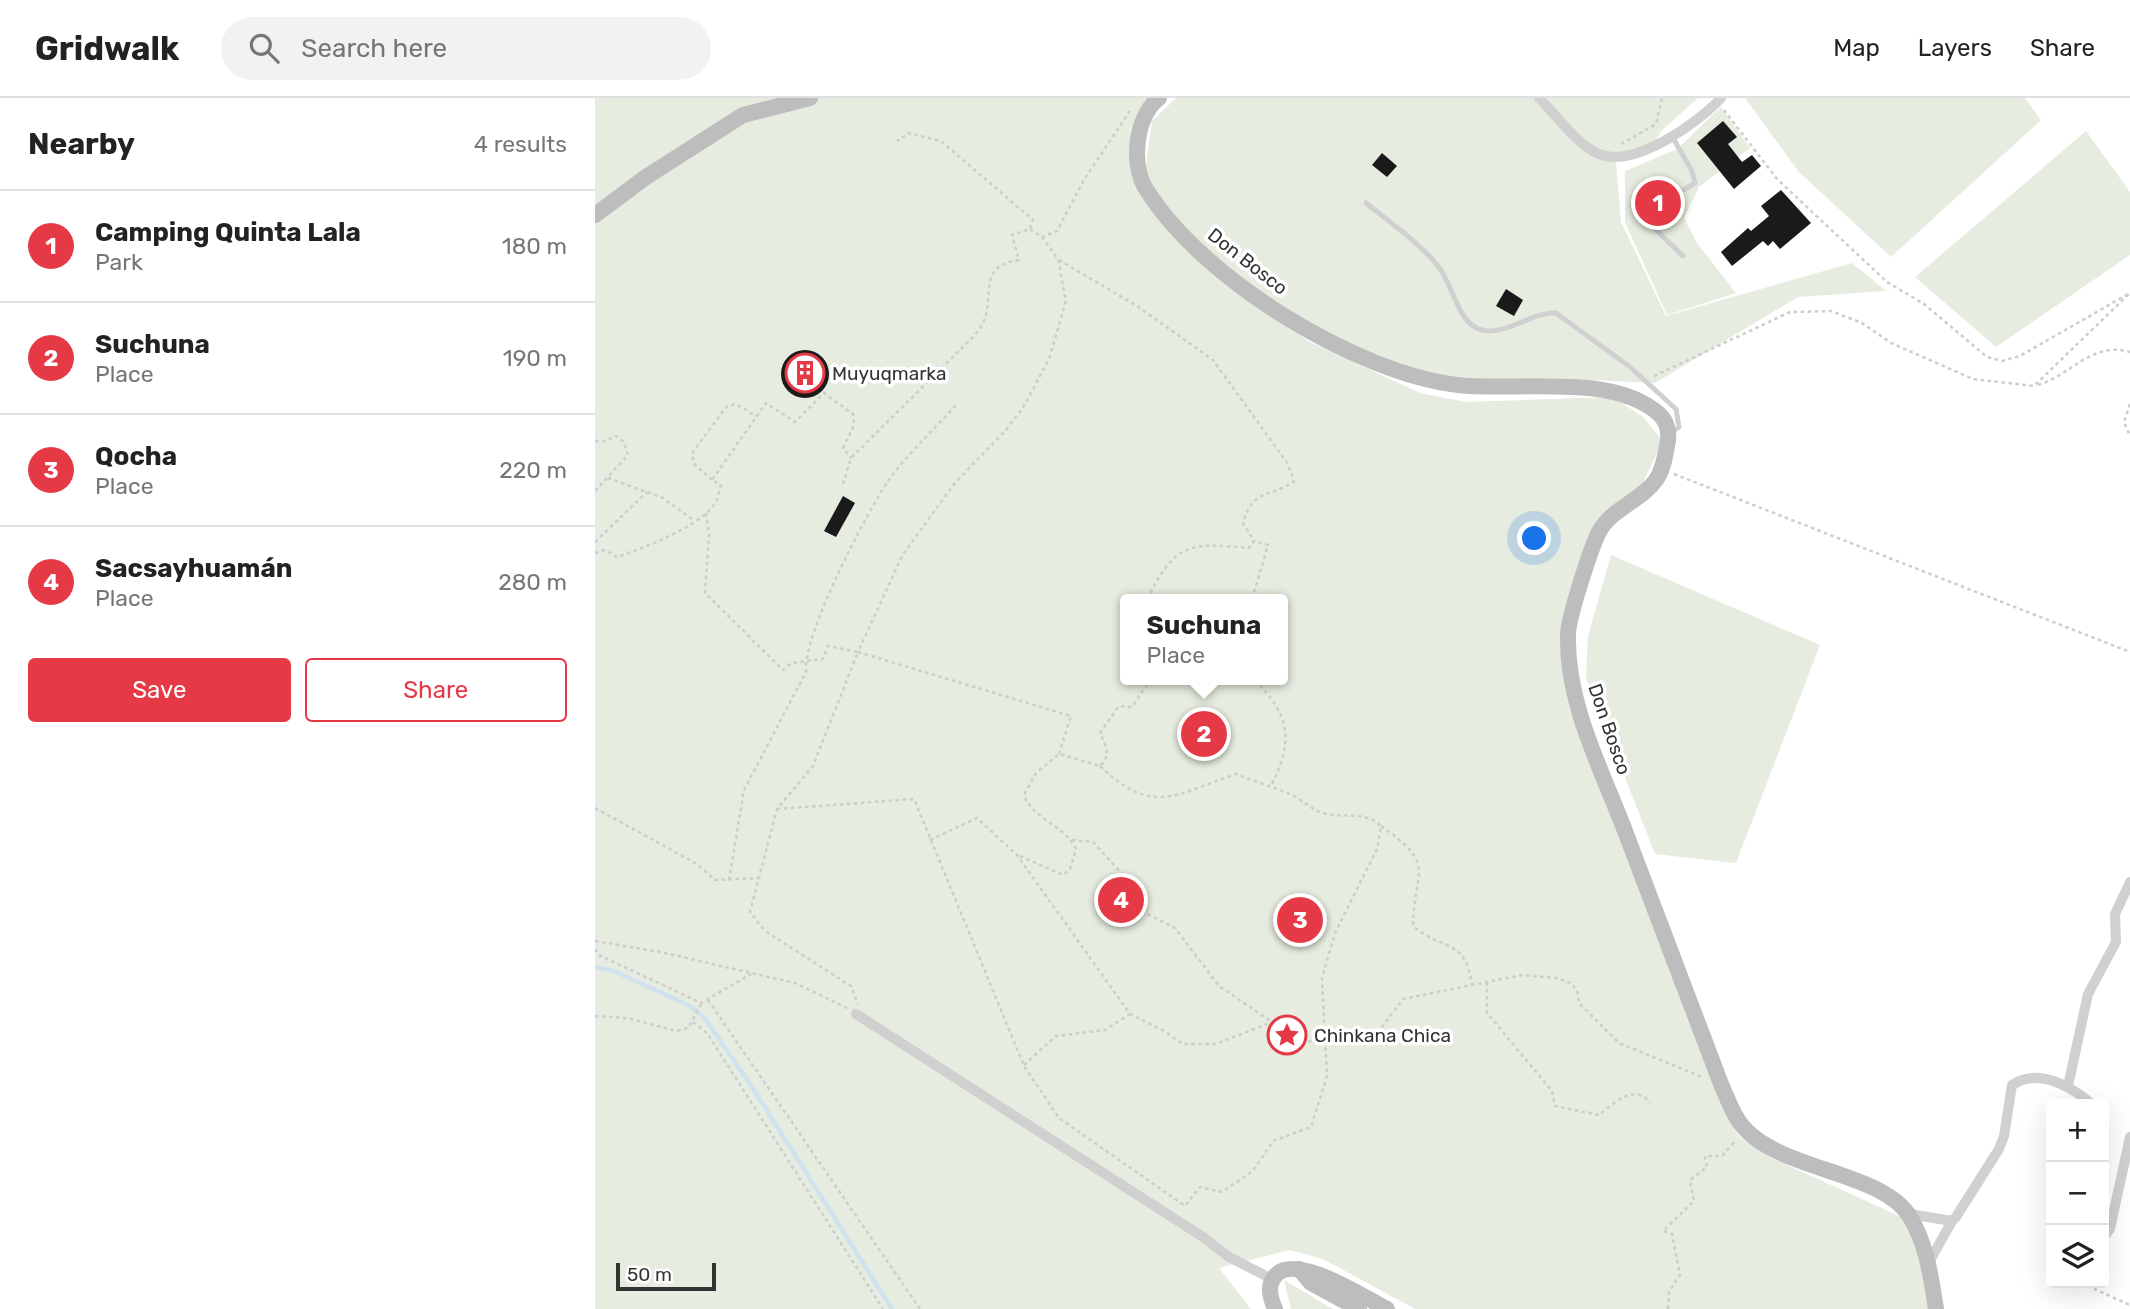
<!DOCTYPE html>
<html lang="en">
<head>
<meta charset="utf-8">
<style>
	body { margin:0; font-family:Rubik,sans-serif; background:#f2f2f2; color:#222 }
	.controls { position:absolute; right:21px; bottom:21px; display:grid; overflow:hidden; border-radius:7px; box-shadow:0 7px 28px #0002 }
	.controls button { width:63px; height:63px; display:grid; place-items:center; padding:0; border:0; border-bottom:2px solid #e0e0e0; background:#fff; color:#222; font:35px sans-serif }
	.scale { position:absolute; left:21px; bottom:18px; width:100px; box-sizing:border-box; padding-left:7px; border:4px solid #333; border-top:0; font-size:19px; line-height:24px; white-space:nowrap; color:#333; -webkit-text-stroke:5px #fff; paint-order:stroke }
	.you { position:absolute; left:940px; top:441px; width:24px; height:24px; margin:-18px; border:5px solid #fff; border-radius:50%; background:#1a73e8; box-shadow:0 0 0 10px #1a73e833 }
	.badge { display:grid; place-items:center; width:46px; height:46px; border-radius:50%; background:#e63946; color:#fff; font-size:23px; font-weight:700 }
	.pin { position:absolute; translate:-50% -50%; border:4px solid #fff; box-shadow:0 2px 7px #0006 }
	.popup { position:absolute; left:525px; top:496px; width:168px; height:91px; box-sizing:border-box; display:grid; place-content:center; border-radius:7px; background:#fff; filter:drop-shadow(0 2px 5px #0005); font-size:23px; white-space:nowrap; color:#767676 }
	.popup b { font-size:26px; color:#222 }
	.popup::after { content:''; position:absolute; left:50%; top:100%; margin-left:-14px; border:14px solid transparent; border-top-color:#fff }
	.list { margin:0; padding:0; list-style:none }
	h2 { display:flex; justify-content:space-between; align-items:center; height:91px; margin:0; padding:0 28px; font-size:30px }
	h2 small { font-size:23px; font-weight:400; color:#767676 }
	.list li { display:grid; grid-template-columns:46px 1fr auto; gap:21px; align-items:center; box-sizing:border-box; height:112px; padding:0 28px; border-top:2px solid #e0e0e0 }
	.list b { display:block; font-size:26px; white-space:nowrap }
	.list p { margin:0; font-size:23px; white-space:nowrap; color:#767676 }
	.list em { font-size:23px; font-style:normal; color:#767676 }
	.actions { display:flex; gap:14px; padding:21px 28px }
	.actions a { flex:1; padding:16px 0; border:2px solid #e63946; border-radius:7px; text-align:center; font-size:24px; color:#e63946 }
	.actions .main { background:#e63946; color:#fff }
	.icon { flex:none; width:38px; height:38px; fill:none; stroke:currentColor; stroke-width:2; stroke-linecap:round; stroke-linejoin:round }
	.map { position:relative; flex:none; width:1535px; height:1211px; overflow:hidden }
	header { display:flex; align-items:center; gap:42px; box-sizing:border-box; height:98px; padding:0 35px; background:#fff; border-bottom:2px solid #e0e0e0 }
	header strong { font-size:33px }
	nav { display:flex; gap:38px; margin-inline-start:auto; font-size:24px }
	.search { width:490px; height:63px; background:#f2f2f2; display:flex; align-items:center; gap:18px; box-sizing:border-box; padding:0 24px; border-radius:38px; color:#767676; font-size:26px }
	main { display:flex }
	aside { flex:1; background:#fff }
	.map>svg:first-child { display:block }
	.green { fill:#e6ecdf; fill-rule:evenodd }
	.lines { fill:none; stroke-linecap:round; stroke-linejoin:round }
	.stream { stroke:#cfe2ee; stroke-width:4.5 }
	.building { fill:#1a1a1a }
	.path { stroke:#cdcdcd; stroke-width:2.5; stroke-dasharray:3.5 3.5; stroke-linecap:butt }
	.lane { stroke:#d0d0d0; stroke-width:5 }
	.street { stroke:#d0d0d0; stroke-width:10 }
	.secondary { stroke:#bdbdbd; stroke-width:16 }
	.labels { text-anchor:middle; stroke-width:7; stroke-linejoin:round; paint-order:stroke }
	.street-label { font-size:19px; fill:#333; stroke:#fff }
	.poi-label { font-size:19px; fill:#333; stroke:#fff; text-anchor:start }
</style>
</head>
<body>
<header>
<strong>Gridwalk</strong>
<div class="search"><svg class="icon" aria-label="search" viewBox="0 0 24 24"><circle cx="10" cy="10" r="6"/><path d="M15 15l6 6"/></svg>Search here</div>
<nav><a>Map</a><a>Layers</a><a>Share</a></nav>
</header>
<main>
<aside>
<h2>Nearby<small>4 results</small></h2>
<ul class="list">
<li><span class="badge">1</span><div><b>Camping Quinta Lala</b><p>Park</p></div><em>180 m</em></li>
<li><span class="badge">2</span><div><b>Suchuna</b><p>Place</p></div><em>190 m</em></li>
<li><span class="badge">3</span><div><b>Qocha</b><p>Place</p></div><em>220 m</em></li>
<li><span class="badge">4</span><div><b>Sacsayhuamán</b><p>Place</p></div><em>280 m</em></li>
</ul>
<div class="actions"><a class="main">Save</a><a>Share</a></div>
</aside>
<div class="map">
<svg width="1535" height="1211" viewBox="0 0 1535 1211">
	<rect width="100%" height="100%" fill="#fff"/>
	<!-- green -->
	<g class="green">
		<path d="M0,0H561L543,16L537,80L617,176L715,244L825,295L871,304L1017,299L1047,318L1068,343L1039,403L995,454L971,532L978,602L1126,1001L1143,1038L1175,1059L1306,1119L1330,1163L1338,1211H820L728,1161L695,1152L624,1170L656,1211H0ZM530,501H688V582H530Z"/>
		<polygon points="581,0 1103,0 1066,33 1057,51 1021,63 1026,124 1071,218 1257,165 1291,193 1203,199 1060,285 958,280 890,282 816,273 739,242 684,210 618,160 549,83 557,23"/>
		<polygon points="1150,0 1430,0 1446,22 1296,159 1204,74"/>
		<polygon points="1126,9 1155,50 1104,89 1089,120 1102,145 1141,195 1072,217 1030,124 1030,73 1082,51"/>
		<polygon points="1491,33 1535,94 1535,157 1401,249 1320,179"/>
		<polygon points="1016,457 1225,547 1141,765 1060,756 991,580 993,538"/>
		<polygon points="689,1182 738,1211 696,1211"/>
	</g>
	<g class="lines">
		<!-- stream -->
		<polyline class="stream" points="0,869 19,873 93,907 109,919 159,992 297,1211"/>
	</g>
	<!-- building -->
	<g class="building">
		<polygon points="1128,23 1142,39 1133,46 1147,64 1157,57 1166,68 1139,91 1102,45"/>
		<polygon points="787,55 802,68 792,79 777,67"/>
		<polygon points="1186,92 1216,125 1185,151 1178,143 1173,148 1168,143 1137,168 1126,154 1153,130 1156,133 1174,118 1166,108"/>
		<polygon points="911,191 928,202 919,218 901,208"/>
		<circle cx="210" cy="276" r="24"/>
		<polygon points="248,398 260,405 241,439 229,433"/>
	</g>
	<g class="lines">
		<!-- path -->
		<g class="path">
			<polyline points="1129,12 1182,81 1292,184 1329,206 1392,259 1407,263 1425,258 1533,196"/>
			<polyline points="1026,46 1061,26 1067,0"/>
			<polyline points="435,131 447,139 462,133 490,80 537,10"/>
			<polyline points="447,139 463,161 471,203 454,261 429,308 411,332 359,386 307,458 263,554 476,618 464,656"/>
			<path d="M464,162L542,208L618,262L693,366L699,383C677,400 658,389 648,425L659,443L654,450C599,445 581,443 555,496L559,501"/>
			<polyline points="1059,278 1195,214 1236,213 1267,225 1296,245 1378,281 1439,288 1535,195"/>
			<path d="M1443,287C1478,276 1497,243 1535,254"/>
			<polyline points="1535,306 1529,324 1535,338"/>
			<polyline points="0,343 11,343 21,338 29,344 33,357 0,393"/>
			<polyline points="1079,376 1535,554"/>
			<polyline points="13,380 68,400 98,422"/>
			<polyline points="117,382 99,366 97,356 100,351 132,308 141,306 161,318"/>
			<path d="M248,386L256,360L378,239C381,235 386,230 388,225C401,197 381,168 424,162L417,137L435,131L438,122L346,43L314,35L302,43"/>
			<polyline points="111,415 114,437 110,495 188,572 196,565 228,561 233,548 263,554 218,668 182,711 155,814 170,833 256,888 263,906"/>
			<polyline points="0,444 52,394"/>
			<path d="M0,455L10,452L22,459C48,450 102,430 119,407C123,402 124,393 126,387L117,382L171,305L200,324L229,295L258,316L259,327L248,350L256,360"/>
			<polyline points="657,501 673,447 659,443"/>
			<path d="M660,582C695,618 699,642 676,688"/>
			<path d="M505,668C558,719 581,696 641,676C660,684 680,689 699,698C709,703 717,712 728,715C748,721 770,712 786,728L782,751L740,835L727,880L732,978L716,1029L678,1043L658,1073L627,1094L605,1089L590,1108"/>
			<polyline points="0,710 102,766 120,782 165,780"/>
			<polyline points="182,711 319,701 429,968 464,1020 590,1108"/>
			<path d="M786,728C843,768 819,770 818,828C849,854 870,839 877,887"/>
			<path d="M335,742L382,720L422,757L535,916L571,934L587,946H621L677,924C690,925 695,933 706,940C728,952 761,938 784,933L808,901L927,877L961,880L976,885L982,892L984,905L1024,945L1107,979"/>
			<polyline points="477,742 498,744 530,779 554,817 580,830 624,888 677,924"/>
			<path d="M425,758L468,777L475,771L481,751C470,727 439,723 429,697L441,675L464,656L505,668C517,657 511,649 505,635L524,608L537,609L555,582"/>
			<path d="M134,782L149,692L211,574C207,538 271,416 293,383C312,356 339,332 361,307"/>
			<polyline points="0,843 65,854 200,885 252,910"/>
			<polyline points="0,851 4,857 106,905 156,876"/>
			<path d="M892,884V915L957,993L960,1008L1004,1017C1018,1006 1040,984 1055,1005"/>
			<polyline points="113,902 325,1211"/>
			<polyline points="0,918 33,920 81,933 93,930 106,906"/>
			<polyline points="98,924 112,935 288,1211"/>
			<polyline points="429,967 461,938 510,932 535,916"/>
			<polyline points="1486,1185 1535,1207"/>
			<polyline points="1073,1211 1074,1194 1085,1177 1077,1136 1068,1133 1099,1103 1095,1082 1112,1069 1110,1058 1127,1058 1141,1042"/>
		</g>
		<!-- lane -->
		<g class="lane">
			<polyline points="1078,40 1097,73 1100,85 1064,107 1055,120 1058,129 1088,158"/>
			<path d="M771,105C792,122 834,152 847,174C860,194 865,233 894,233C918,233 938,214 961,215L1035,269L1081,311L1084,329L1077,334"/>
		</g>
		<!-- street -->
		<g class="street">
			<path d="M944,0C961,17 978,41 998,53C1033,76 1103,25 1126,0"/>
			<polyline points="261,916 608,1139 634,1159 677,1181"/>
			<polyline points="1473,988 1493,896 1521,844 1520,816 1535,784"/>
			<path d="M1314,1116L1357,1123L1361,1119L1404,1051L1409,1038L1417,987C1444,969 1475,988 1497,1006"/>
			<polyline points="1509,1139 1515,1131 1535,1039"/>
			<polyline points="1333,1166 1357,1123"/>
		</g>
		<!-- secondary -->
		<g class="secondary">
			<path d="M564,0C541,18 535,66 551,91C606,180 760,275 863,287C923,294 1017,274 1064,316C1073,324 1075,337 1072,348C1070,359 1068,372 1061,382C1047,402 1016,411 1004,434C996,449 973,521 973,536C971,605 1006,670 1030,733C1062,818 1094,902 1126,986C1133,1002 1139,1020 1152,1033C1192,1073 1289,1075 1315,1119C1332,1147 1336,1179 1341,1211"/>
			<polyline points="0,117 51,79 148,17 215,0"/>
			<polyline points="704,1171 716,1185 764,1211"/>
			<path d="M680,1211C675,1199 671,1186 682,1176C703,1156 770,1200 792,1211"/>
		</g>
	</g>
	<!-- icons -->
	<defs>
		<symbol id="building-ring" viewBox="-11 -11 22 22"><circle r="9.5" fill="#fff" stroke="#e63946" stroke-width="1.5"/><path d="M-4-6H4V6H1V3H-1V6H-4ZM-2.5-4.3h1.7v1.8h-1.7ZM.8-4.3h1.7v1.8H.8ZM-2.5-1h1.7V.8h-1.7ZM.8-1h1.7V.8H.8Z" fill="#e63946"/></symbol>
		<symbol id="sight-ring" viewBox="-11 -11 22 22"><circle r="9.5" fill="#fff" stroke="#e63946" stroke-width="1.5"/><path d="M0-6L1.8-2.2L6-1.7L2.9 1.2L3.7 5.4L0 3.3L-3.7 5.4L-2.9 1.2L-6-1.7L-1.8-2.2Z" fill="#e63946"/></symbol>
	</defs>
	<g fill-rule="evenodd">
		<use href="#building-ring" x="188" y="253" width="44" height="44"/>
		<use href="#sight-ring" x="670" y="915" width="44" height="44"/>
	</g>
	<g class="labels">
		<!-- street labels -->
		<g class="street-label">
			<text transform="translate(653 163) rotate(38)" y="7">Don Bosco</text>
			<text transform="translate(1015 631) rotate(71)" y="7">Don Bosco</text>
		</g>
		<!-- poi labels -->
		<g class="poi-label">
			<text x="237" y="282">Muyuqmarka</text>
			<text x="719" y="944">Chinkana Chica</text>
		</g>
	</g>
</svg>
<div class="controls">
<button>+</button>
<button>−</button>
<button><svg class="icon" aria-label="layers" viewBox="0 0 24 24"><path d="M12 4l9 5-9 5-9-5zM3 14l9 5 9-5"/></svg></button>
</div>
<div class="scale">50 m</div>
<div class="you"></div>
<div class="pin badge" style="left:1063px;top:105px">1</div>
<div class="pin badge" style="left:609px;top:636px">2</div>
<div class="popup"><b>Suchuna</b>Place</div>
<div class="pin badge" style="left:705px;top:822px">3</div>
<div class="pin badge" style="left:526px;top:802px">4</div>
</div>
</main>
</body>
</html>
